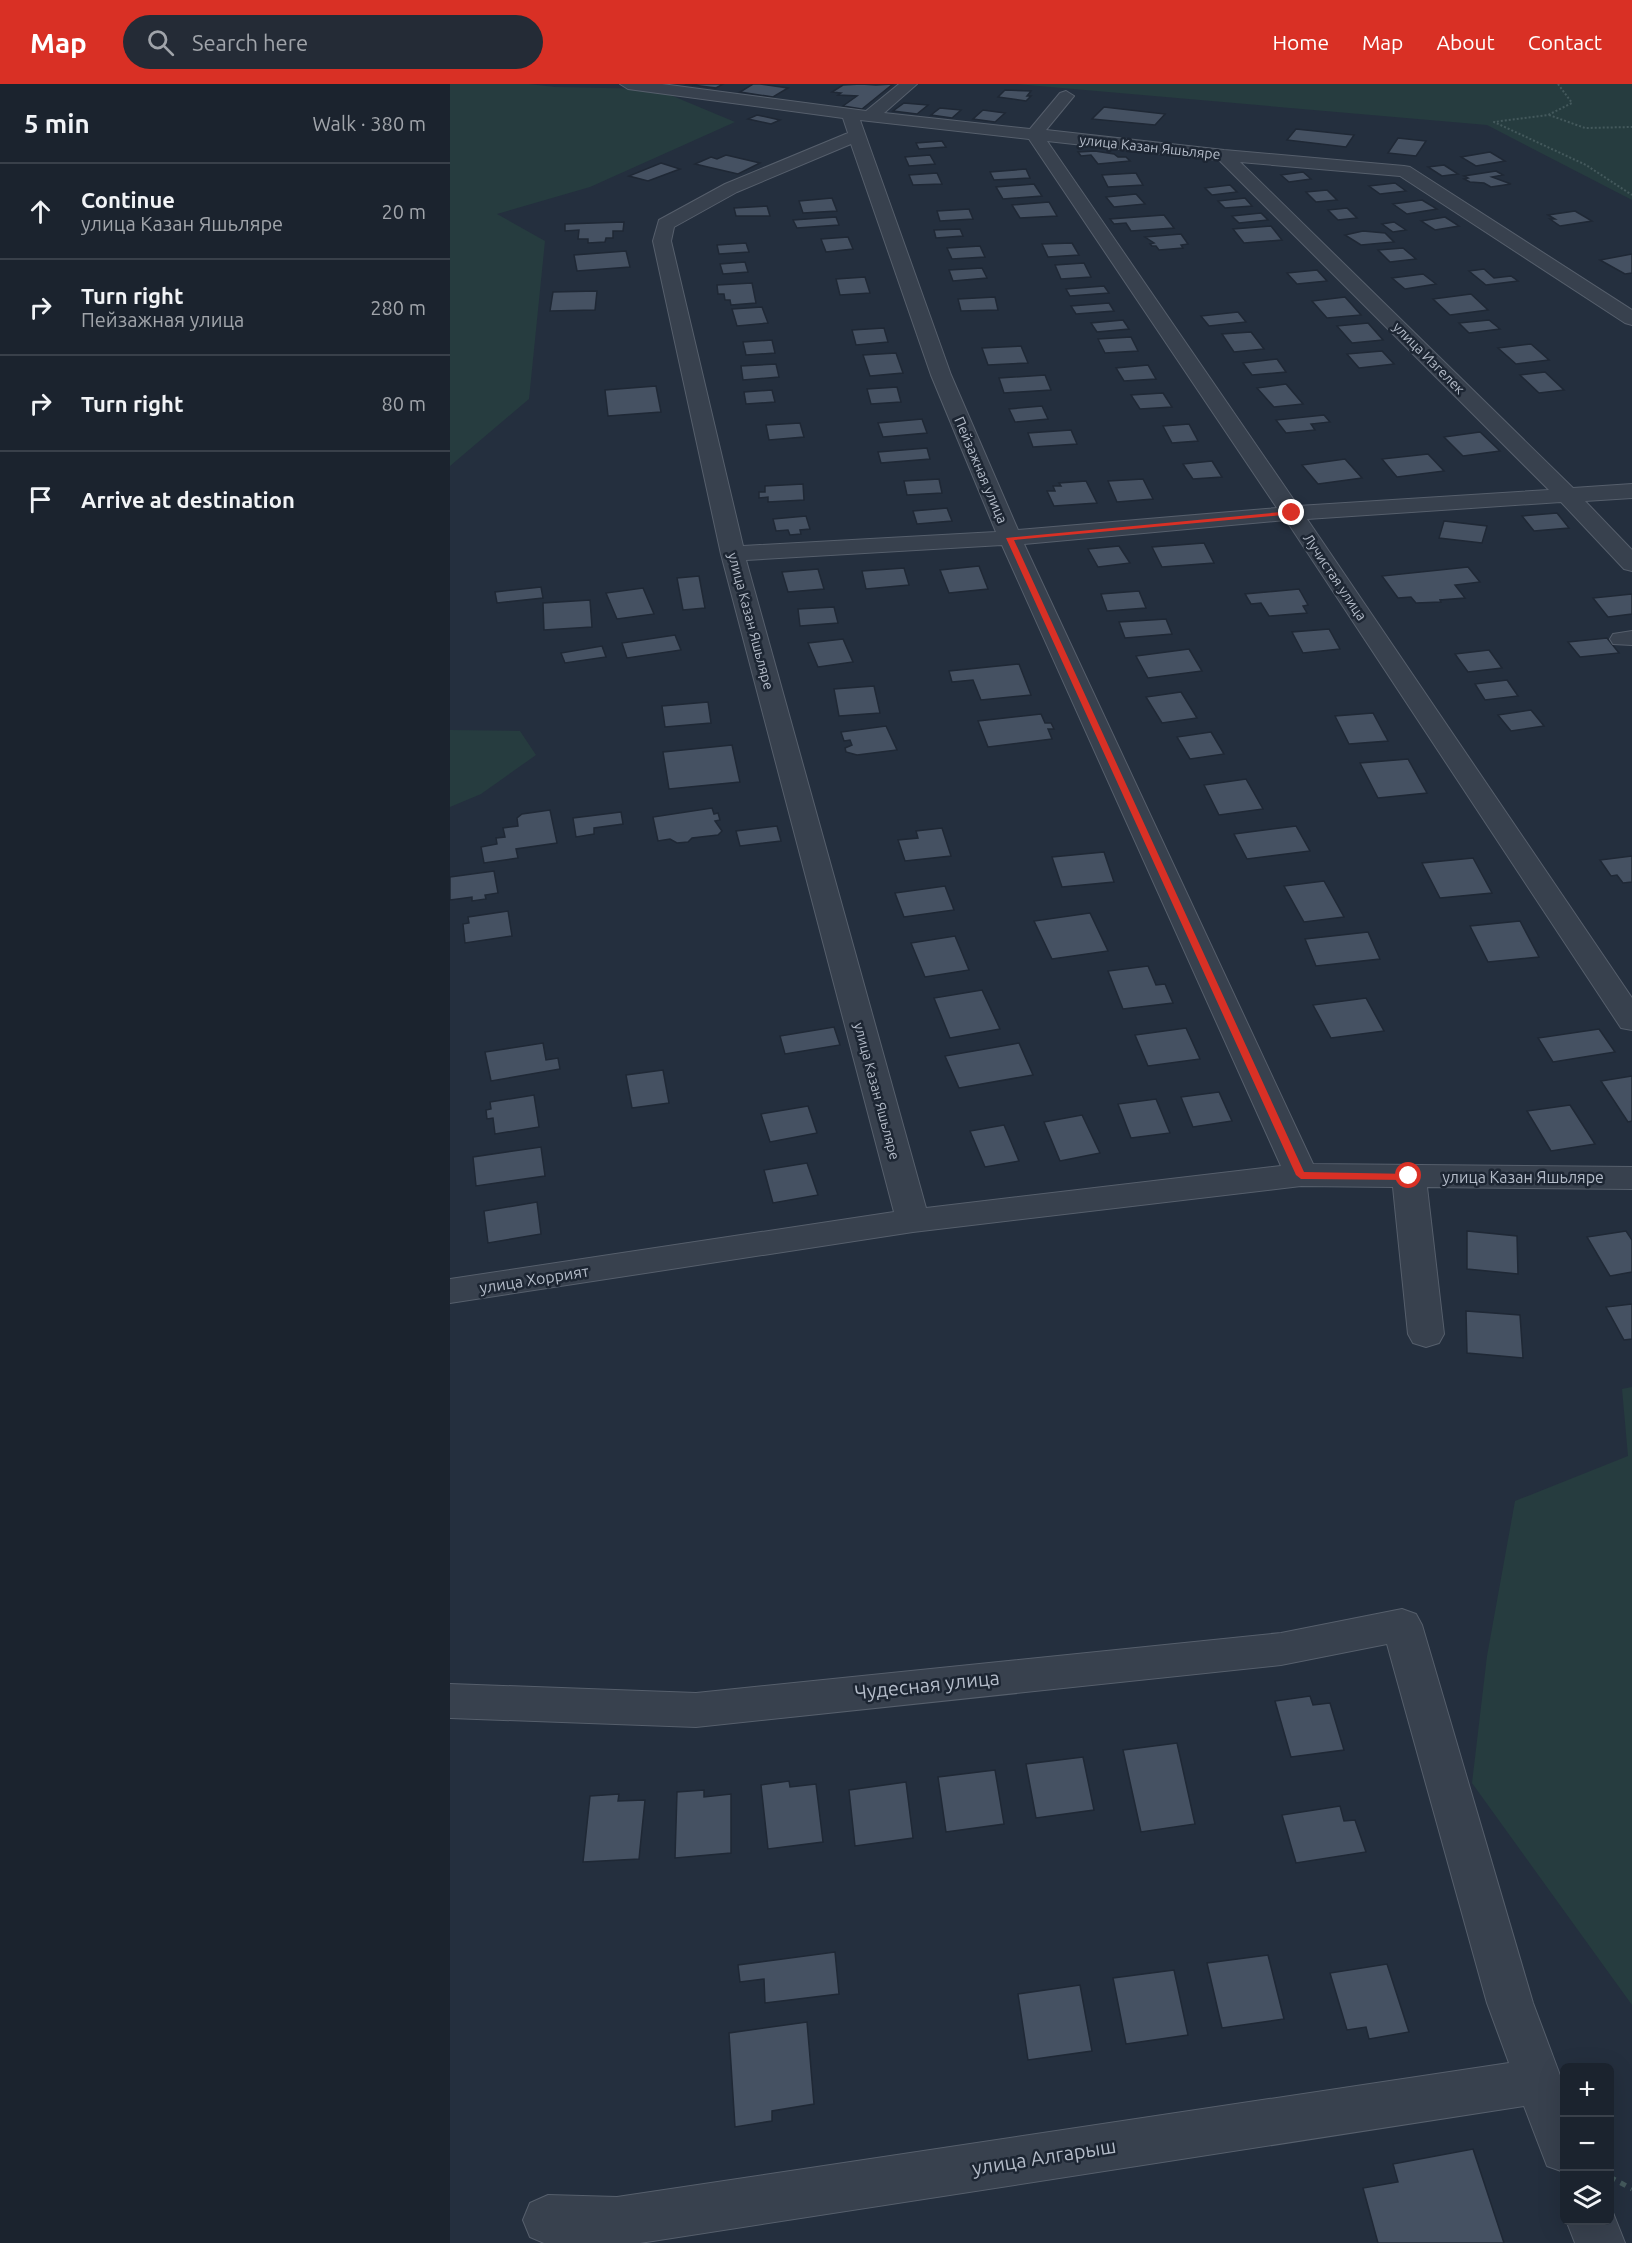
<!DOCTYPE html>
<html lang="en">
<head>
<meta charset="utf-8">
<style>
	body { margin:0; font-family:Ubuntu,sans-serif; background:#242b36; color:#f1f3f6 }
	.controls { position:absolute; right:18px; bottom:18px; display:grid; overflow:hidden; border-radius:9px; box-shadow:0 6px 24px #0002 }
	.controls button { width:54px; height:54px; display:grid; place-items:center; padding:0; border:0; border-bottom:2px solid #39404a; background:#1b232e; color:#f1f3f6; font:30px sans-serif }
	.stop { position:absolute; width:18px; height:18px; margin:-14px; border:4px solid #d93025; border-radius:50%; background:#fff }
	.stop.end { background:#d93025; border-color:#fff; box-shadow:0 2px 6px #0008 }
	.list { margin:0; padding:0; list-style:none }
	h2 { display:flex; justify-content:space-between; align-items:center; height:78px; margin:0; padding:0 24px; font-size:26px }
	h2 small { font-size:20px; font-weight:400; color:#a0a4aa }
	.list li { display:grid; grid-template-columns:39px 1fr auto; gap:18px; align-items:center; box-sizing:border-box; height:96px; padding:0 24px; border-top:2px solid #39404a }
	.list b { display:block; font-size:22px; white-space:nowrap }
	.list p { margin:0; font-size:20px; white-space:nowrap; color:#a0a4aa }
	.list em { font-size:20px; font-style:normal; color:#a0a4aa }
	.icon { flex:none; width:33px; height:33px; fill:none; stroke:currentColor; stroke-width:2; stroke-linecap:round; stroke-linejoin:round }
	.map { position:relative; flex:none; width:1182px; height:2159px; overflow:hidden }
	header { display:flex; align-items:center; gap:36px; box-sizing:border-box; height:84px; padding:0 30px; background:#d93025; color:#fff }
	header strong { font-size:28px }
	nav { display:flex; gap:33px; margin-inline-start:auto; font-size:21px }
	.search { width:420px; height:54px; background:#242b36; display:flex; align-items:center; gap:15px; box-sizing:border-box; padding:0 21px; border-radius:33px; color:#a0a4aa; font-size:22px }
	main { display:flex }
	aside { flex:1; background:#1b232e }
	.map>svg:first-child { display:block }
	.green { fill:#263c3f }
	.building { fill:#455162; stroke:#1f2835; stroke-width:1.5 }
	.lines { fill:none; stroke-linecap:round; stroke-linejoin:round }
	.minor-casing { stroke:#565f6c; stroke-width:2 }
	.path-far1 { stroke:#44595c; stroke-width:2; stroke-dasharray:2 2; stroke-linecap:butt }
	.path { stroke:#44595c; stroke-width:5; stroke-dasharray:6 6; stroke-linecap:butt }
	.minor { fill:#38414e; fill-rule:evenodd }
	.route { fill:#d93025 }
	.labels { text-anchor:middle; stroke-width:5; stroke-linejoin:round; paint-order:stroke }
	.far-street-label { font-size:14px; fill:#b4bcc9; stroke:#1d2633 }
	.street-label { font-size:16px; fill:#b4bcc9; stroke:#1d2633 }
	.near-street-label { font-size:20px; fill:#b4bcc9; stroke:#1d2633 }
</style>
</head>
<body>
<header>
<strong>Map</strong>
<div class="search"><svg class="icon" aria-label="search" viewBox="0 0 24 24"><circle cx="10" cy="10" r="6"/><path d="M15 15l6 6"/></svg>Search here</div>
<nav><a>Home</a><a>Map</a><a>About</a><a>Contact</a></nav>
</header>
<main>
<aside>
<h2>5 min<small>Walk · 380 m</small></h2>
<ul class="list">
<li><svg class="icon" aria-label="ahead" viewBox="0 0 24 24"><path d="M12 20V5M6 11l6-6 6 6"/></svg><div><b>Continue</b><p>улица Казан Яшьляре</p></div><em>20 m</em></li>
<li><svg class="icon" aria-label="right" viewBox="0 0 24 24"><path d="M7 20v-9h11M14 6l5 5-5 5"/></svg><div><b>Turn right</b><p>Пейзажная улица</p></div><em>280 m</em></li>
<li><svg class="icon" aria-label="right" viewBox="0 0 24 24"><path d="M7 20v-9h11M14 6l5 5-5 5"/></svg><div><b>Turn right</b></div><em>80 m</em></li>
<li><svg class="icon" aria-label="arrive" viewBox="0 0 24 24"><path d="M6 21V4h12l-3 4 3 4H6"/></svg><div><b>Arrive at destination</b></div></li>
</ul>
</aside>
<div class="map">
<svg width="1182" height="2159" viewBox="0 0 1182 2159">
	<rect width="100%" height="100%" fill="#242f3e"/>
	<!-- green -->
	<g class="green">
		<polygon points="0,0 79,0 105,3 206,5 285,38 140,103 47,130 95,157 79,315 0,382"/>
		<polygon points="565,0 1182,0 1182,116 1037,41"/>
		<polygon points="0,646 70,647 86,671 31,710 0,723"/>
		<polygon points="1182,1303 1182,1921 1022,1699 1037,1572 1065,1417 1178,1372 1172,1305"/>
	</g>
	<!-- building -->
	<g class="building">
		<polygon points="235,0 273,0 266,4"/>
		<polygon points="303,0 310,0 338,4 323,13 290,8"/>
		<polygon points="411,0 426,1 443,0 412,25 393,22 407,12 388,11 391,9 382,8 393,1"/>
		<polygon points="555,6 581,7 577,12 581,12 576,17 548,13"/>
		<polygon points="454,19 478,21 467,30 443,27"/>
		<polygon points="654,23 715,30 705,41 642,35"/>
		<polygon points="490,24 511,26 502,34 481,31"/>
		<polygon points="533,26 555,29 545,38 523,35"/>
		<polygon points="307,31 330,36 321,40 298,35"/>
		<polygon points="846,45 904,51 896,63 837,56"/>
		<polygon points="948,54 976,57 966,72 938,69"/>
		<polygon points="492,57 496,63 469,65 466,59"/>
		<polygon points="645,67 664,70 668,73 676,73 680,77 648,80 641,71 631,72 628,68"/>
		<polygon points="1040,68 1055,77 1026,82 1011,73"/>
		<polygon points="276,71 310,79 288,90 245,80 261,73 267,75"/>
		<polygon points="480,71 485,80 459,82 455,73"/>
		<polygon points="211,79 230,85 198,97 179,92"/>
		<polygon points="994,81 1008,90 992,92 978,83"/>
		<polygon points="576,85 580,94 544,96 540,88"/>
		<polygon points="1046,87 1053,91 1042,93 1061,100 1041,103 1034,99 1020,98 1014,95 1018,94 1014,92"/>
		<polygon points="853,88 861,95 839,98 831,91"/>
		<polygon points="487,89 492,100 463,101 459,91"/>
		<polygon points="686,89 693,101 658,103 652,91"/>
		<polygon points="945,99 956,107 930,110 919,102"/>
		<polygon points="584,100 592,112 553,115 546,103"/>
		<polygon points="780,101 787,108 762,111 755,104"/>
		<polygon points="877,106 887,116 866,118 856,108"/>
		<polygon points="686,110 695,120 664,123 656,113"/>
		<polygon points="382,114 387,127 353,129 349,117"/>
		<polygon points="795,114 802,122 775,124 768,117"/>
		<polygon points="972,116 987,125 957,130 943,120"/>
		<polygon points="599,118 607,132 570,134 562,121"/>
		<polygon points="317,122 320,132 286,132 284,124"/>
		<polygon points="897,124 907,134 888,136 878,126"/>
		<polygon points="519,125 523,135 490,137 487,127"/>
		<polygon points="1125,127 1142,137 1110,142 1100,135 1105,135 1098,131"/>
		<polygon points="811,129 818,136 789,139 782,132"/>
		<polygon points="714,131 724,144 681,147 676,139 664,140 660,135"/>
		<polygon points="386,133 389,141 347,144 343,136"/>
		<polygon points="995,133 1009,142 985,146 971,137"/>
		<polygon points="174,138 173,147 163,147 163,154 156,154 155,158 138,159 138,155 128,155 129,146 115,147 115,140"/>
		<polygon points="944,138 956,146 943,148 932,140"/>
		<polygon points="821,142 832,156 794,159 783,145"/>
		<polygon points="510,145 513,152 486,154 484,146"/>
		<polygon points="913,147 935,149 944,158 911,161 895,151"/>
		<polygon points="731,150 738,160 731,161 733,164 709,166 706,162 702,162 700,160 704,159 695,153"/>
		<polygon points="398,153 403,165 376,168 371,155"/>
		<polygon points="296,159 299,168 269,170 267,161"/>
		<polygon points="622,159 629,171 598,173 592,160"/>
		<polygon points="530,162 535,173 502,175 497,164"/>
		<polygon points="953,164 966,175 940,178 928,166"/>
		<polygon points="176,167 180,183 127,187 124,171"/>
		<polygon points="1182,170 1182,189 1175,190 1150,176"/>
		<polygon points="295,178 298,188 273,190 270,180"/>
		<polygon points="634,179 641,193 611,195 605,181"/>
		<polygon points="532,184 537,194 503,197 499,186"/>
		<polygon points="1034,185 1044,194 1061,192 1068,197 1036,201 1019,187"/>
		<polygon points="867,186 877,197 847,200 837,189"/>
		<polygon points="973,190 986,200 955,205 942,194"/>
		<polygon points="415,193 420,209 390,211 386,195"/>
		<polygon points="302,199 306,219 281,221 280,216 275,216 274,210 268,210 267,201"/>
		<polygon points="654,202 659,209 620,212 616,205"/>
		<polygon points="147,207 145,226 100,227 103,208"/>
		<polygon points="1021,210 1038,226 1000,231 983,215"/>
		<polygon points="545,213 548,226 511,227 508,215"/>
		<polygon points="895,213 911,231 877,234 862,217"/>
		<polygon points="659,219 664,227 626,230 621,222"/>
		<polygon points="312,223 318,239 287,242 282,225"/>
		<polygon points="788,228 796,238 759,242 751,232"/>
		<polygon points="673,236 679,245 647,248 641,239"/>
		<polygon points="1039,236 1050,245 1019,249 1009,239"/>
		<polygon points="918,239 933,256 902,259 887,242"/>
		<polygon points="434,244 438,258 406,261 402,246"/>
		<polygon points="801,248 814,265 784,268 772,250"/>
		<polygon points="681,253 688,267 655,269 648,255"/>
		<polygon points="322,256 325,269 296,271 293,258"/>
		<polygon points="1081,260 1099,276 1066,280 1048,264"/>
		<polygon points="571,262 578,279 538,281 532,264"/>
		<polygon points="932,267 944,280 909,284 897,270"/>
		<polygon points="446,269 453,289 420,292 413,271"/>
		<polygon points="827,275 836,288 802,291 793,279"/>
		<polygon points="326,280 329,293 293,296 291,282"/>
		<polygon points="698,281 706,295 674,297 666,284"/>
		<polygon points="1095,288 1114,306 1089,309 1070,291"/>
		<polygon points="595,291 601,306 554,309 549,294"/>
		<polygon points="836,300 853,320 824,323 807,304"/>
		<polygon points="206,302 211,328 158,332 155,306"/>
		<polygon points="447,303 451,318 421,320 417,305"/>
		<polygon points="322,306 325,318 296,320 294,308"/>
		<polygon points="713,309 722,323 690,325 681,311"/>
		<polygon points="592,322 598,335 565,338 559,325"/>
		<polygon points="874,331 880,338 861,340 865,346 836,349 826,336"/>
		<polygon points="472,335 477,349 433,353 428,339"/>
		<polygon points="350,339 354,353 319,356 316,341"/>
		<polygon points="739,340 748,357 722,359 713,342"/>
		<polygon points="621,346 627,360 583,363 578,349"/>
		<polygon points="1030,348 1050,367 1013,372 994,353"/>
		<polygon points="477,364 480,375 431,379 428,368"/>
		<polygon points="978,370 994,387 947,393 932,375"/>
		<polygon points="895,375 912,394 868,400 852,381"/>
		<polygon points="762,377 772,393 743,395 733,380"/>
		<polygon points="489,395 492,409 457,411 454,397"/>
		<polygon points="693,395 703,415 667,418 658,397"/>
		<polygon points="636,397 647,419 604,422 597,407 605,407 603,402 611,402 609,399"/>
		<polygon points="353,400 354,416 318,418 318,413 309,414 309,408 315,408 315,402"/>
		<polygon points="497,424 502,437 467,440 463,427"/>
		<polygon points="1107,429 1119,444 1084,447 1072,432"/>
		<polygon points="356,432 360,445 350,446 351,450 340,451 338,446 326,447 323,435"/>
		<polygon points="994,437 1037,442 1032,459 989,454"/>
		<polygon points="754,459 764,479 712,483 702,463"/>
		<polygon points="669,462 680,479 648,483 638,465"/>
		<polygon points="529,482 538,505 499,509 490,486"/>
		<polygon points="1018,483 1030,498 1005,501 1015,514 990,516 991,518 966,519 961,513 948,514 932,492"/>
		<polygon points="454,484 459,501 416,505 412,487"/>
		<polygon points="368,485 374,505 338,508 332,488"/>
		<polygon points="249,492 255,524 233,526 227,494"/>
		<polygon points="91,503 93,514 47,519 45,508"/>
		<polygon points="193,504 204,530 167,535 156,509"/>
		<polygon points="849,505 858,521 853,522 857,529 819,532 811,519 801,520 795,510"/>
		<polygon points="689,507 696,524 657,527 651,510"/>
		<polygon points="1182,510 1182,530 1158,533 1143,514"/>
		<polygon points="140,516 142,543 94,546 93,519"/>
		<polygon points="384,523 388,539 350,542 348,525"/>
		<polygon points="716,535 722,550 675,554 669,538"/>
		<polygon points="879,545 890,565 853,569 842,548"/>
		<polygon points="225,551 231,566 177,574 172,559"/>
		<polygon points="1157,554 1169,569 1130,573 1118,558"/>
		<polygon points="393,555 403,578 368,583 358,559"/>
		<polygon points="152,562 156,573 115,579 111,569"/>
		<polygon points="739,565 752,587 698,594 686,572"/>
		<polygon points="1039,566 1052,584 1018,588 1005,570"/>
		<polygon points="569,580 581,611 531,616 523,596 502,598 499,587"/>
		<polygon points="1057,596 1068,612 1035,616 1025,600"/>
		<polygon points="424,602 430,629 389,632 384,605"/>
		<polygon points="731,608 747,634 712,639 696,613"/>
		<polygon points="258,618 261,639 215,643 212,622"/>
		<polygon points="1081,626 1094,642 1061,647 1048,631"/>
		<polygon points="923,629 938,657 899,660 885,632"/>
		<polygon points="591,630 595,639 601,639 604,645 598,645 602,655 538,663 528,637"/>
		<polygon points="436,642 447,666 407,671 396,668 395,664 402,661 400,656 394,657 391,648"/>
		<polygon points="761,648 774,670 740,675 727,653"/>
		<polygon points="282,661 290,698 219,705 213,668"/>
		<polygon points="958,675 977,709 928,714 910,679"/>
		<polygon points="796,695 813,725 769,731 754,701"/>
		<polygon points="262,724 264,730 268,729 270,736 265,737 272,747 268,751 242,754 238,758 227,759 220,755 208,757 203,733"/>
		<polygon points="100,726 107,759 66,765 68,774 34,779 31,763 47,760 46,754 55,753 53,744 68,742 67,734 72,730"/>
		<polygon points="171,728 173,740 144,744 144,750 126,753 123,734"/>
		<polygon points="327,742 331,757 290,762 286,747"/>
		<polygon points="846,742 860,767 797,775 784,750"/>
		<polygon points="492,744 501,772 455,777 448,756 468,754 466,747"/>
		<polygon points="654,768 664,798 612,803 602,773"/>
		<polygon points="1182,772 1182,798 1173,799 1167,791 1161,792 1150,776"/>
		<polygon points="1023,774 1042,809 990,814 972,779"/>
		<polygon points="44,787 48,809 35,811 36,815 22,817 22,813 0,816 0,793"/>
		<polygon points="874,797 894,833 854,838 834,802"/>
		<polygon points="495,802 504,826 454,833 445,809"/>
		<polygon points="58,827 62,852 15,859 13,840 19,839 18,833"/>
		<polygon points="640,829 658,867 602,875 584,837"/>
		<polygon points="1070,837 1089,873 1038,878 1020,842"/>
		<polygon points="918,848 930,875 866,882 855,855"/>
		<polygon points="505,852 519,886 475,893 461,859"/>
		<polygon points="698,882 706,901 715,900 723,919 673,925 658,887"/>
		<polygon points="532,906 550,945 500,954 484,914"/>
		<polygon points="916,914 934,947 881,954 863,921"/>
		<polygon points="384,943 390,961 335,970 330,952"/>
		<polygon points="736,944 750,975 698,982 685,951"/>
		<polygon points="1149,945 1165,968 1103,978 1088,954"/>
		<polygon points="93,959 96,976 108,974 110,985 41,997 35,968"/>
		<polygon points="569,959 583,991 509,1004 495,972"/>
		<polygon points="213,986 219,1019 182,1024 176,991"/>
		<polygon points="1182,992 1182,1037 1178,1038 1151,997"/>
		<polygon points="769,1008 782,1037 743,1043 731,1013"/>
		<polygon points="84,1011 89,1043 45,1050 43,1034 37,1035 36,1026 41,1025 40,1018"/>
		<polygon points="706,1015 720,1049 681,1054 668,1020"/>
		<polygon points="1120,1021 1145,1060 1101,1067 1077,1027"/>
		<polygon points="358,1022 367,1049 320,1058 311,1030"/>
		<polygon points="632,1031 650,1069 610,1077 594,1038"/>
		<polygon points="554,1041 569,1077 535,1083 520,1047"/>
		<polygon points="91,1063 95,1092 26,1102 23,1073"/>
		<polygon points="357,1079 368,1111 323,1119 314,1086"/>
		<polygon points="87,1118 91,1150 38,1159 34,1127"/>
		<polygon points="1017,1147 1067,1152 1068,1190 1017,1185"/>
		<polygon points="1176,1147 1182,1156 1182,1188 1160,1192 1137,1153"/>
		<polygon points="1182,1220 1182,1255 1174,1256 1156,1223"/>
		<polygon points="1016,1227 1070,1231 1073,1274 1017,1269"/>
		<polygon points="860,1612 863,1621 880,1619 894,1666 841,1673 825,1617"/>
		<polygon points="727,1659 745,1740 691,1748 673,1666"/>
		<polygon points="633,1673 644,1726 586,1734 576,1680"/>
		<polygon points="545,1686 554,1740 496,1748 488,1693"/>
		<polygon points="339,1697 340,1703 366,1700 373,1758 318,1765 311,1701"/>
		<polygon points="456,1698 463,1754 405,1762 399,1706"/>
		<polygon points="254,1706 254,1713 281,1710 281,1769 225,1774 227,1708"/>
		<polygon points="169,1710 168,1717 195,1716 189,1775 133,1778 140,1712"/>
		<polygon points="890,1722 894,1737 905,1736 916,1768 846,1779 832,1731"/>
		<polygon points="385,1868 389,1910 315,1919 314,1895 290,1898 288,1881"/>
		<polygon points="818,1871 834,1935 772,1944 757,1879"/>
		<polygon points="937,1880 959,1948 919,1955 916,1943 897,1946 880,1889"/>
		<polygon points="724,1886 738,1951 676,1960 663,1894"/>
		<polygon points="630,1901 642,1967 578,1976 568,1910"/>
		<polygon points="357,1938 364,2020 322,2027 322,2037 285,2043 279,1949"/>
		<polygon points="1023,2065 1054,2159 928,2159 913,2104 948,2098 943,2080"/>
	</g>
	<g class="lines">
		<defs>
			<g id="minor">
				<path d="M170,0H212L416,27L449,0H467L434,29L580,45L610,9L616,7L624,12L596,46L774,66L954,82L960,83L1182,226V241L1175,239L950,92L790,78L1123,404L1182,400V414L1135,417L1182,466V487L1174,485L1111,418L857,435L1182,914V946L1171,944L836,436L574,460L863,1080L1182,1083V1105L977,1103L994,1250L989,1259L976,1263L963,1259L958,1250L943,1103L851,1102L463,1148L0,1219V1195L444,1128L271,470L203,157L209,136L275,100L398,49L393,34L178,5ZM410,36L579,55L827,424L568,446L501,291ZM597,57L769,76L1099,406L848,422ZM401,60L481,291L546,448L293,462L221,157L224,143L287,108ZM552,461L831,1082L476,1124L296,476Z"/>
				<polygon points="1182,547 1182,561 1163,560 1160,555 1163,550"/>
				<polygon points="952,1525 966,1530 972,1541 1083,1919 1114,2002 1114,2088 1097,2082 1074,2022 190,2159 94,2159 80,2153 73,2136 80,2119 98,2111 167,2113 1059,1979 1037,1919 937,1560 831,1581 246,1643 0,1634 0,1600 246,1609 831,1549"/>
				<polygon points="1160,2121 1175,2159 1125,2159 1116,2136 1160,2136"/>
			</g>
		</defs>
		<!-- minor casing -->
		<use href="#minor" class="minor-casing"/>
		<!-- path-far1 -->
		<g class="path-far1">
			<polyline points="1108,0 1122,19 1098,31 1044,38 1136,81 1182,111"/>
			<polyline points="1099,31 1135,44 1182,43"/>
		</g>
		<!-- path -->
		<polyline class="path" points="1160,2093 1182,2105"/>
		<!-- minor -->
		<use href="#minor" class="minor"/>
	</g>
	<!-- route -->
	<polygon class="route" points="842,427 844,430 564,456 854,1088 962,1090 964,1092 959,1096 851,1095 846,1091 556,454"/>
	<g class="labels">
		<!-- far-street labels -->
		<g class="far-street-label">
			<text transform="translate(700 63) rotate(6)" y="5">улица Казан Яшьляре</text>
			<text transform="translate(979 274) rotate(45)" y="5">улица Изгелек</text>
			<text transform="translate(531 386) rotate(67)" y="5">Пейзажная улица</text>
			<text transform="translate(885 493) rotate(56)" y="5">Лучистая улица</text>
			<text transform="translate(301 537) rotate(75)" y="5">улица Казан Яшьляре</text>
			<text transform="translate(427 1007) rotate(75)" y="5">улица Казан Яшьляре</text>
		</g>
		<!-- street labels -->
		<g class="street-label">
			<text x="1073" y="1099">улица Казан Яшьляре</text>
			<text transform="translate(84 1195) rotate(-9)" y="6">улица Хоррият</text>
		</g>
		<!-- near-street labels -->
		<g class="near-street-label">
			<text transform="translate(477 1601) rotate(-6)" y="7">Чудесная улица</text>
			<text transform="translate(594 2073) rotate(-9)" y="7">улица Алгарыш</text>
		</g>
	</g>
</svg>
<div class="controls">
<button>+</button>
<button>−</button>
<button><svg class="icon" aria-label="layers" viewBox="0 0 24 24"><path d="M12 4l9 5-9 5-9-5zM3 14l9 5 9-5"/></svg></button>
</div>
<div class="stop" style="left:959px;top:1092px"></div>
<div class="stop end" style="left:842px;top:429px"></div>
</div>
</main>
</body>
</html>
